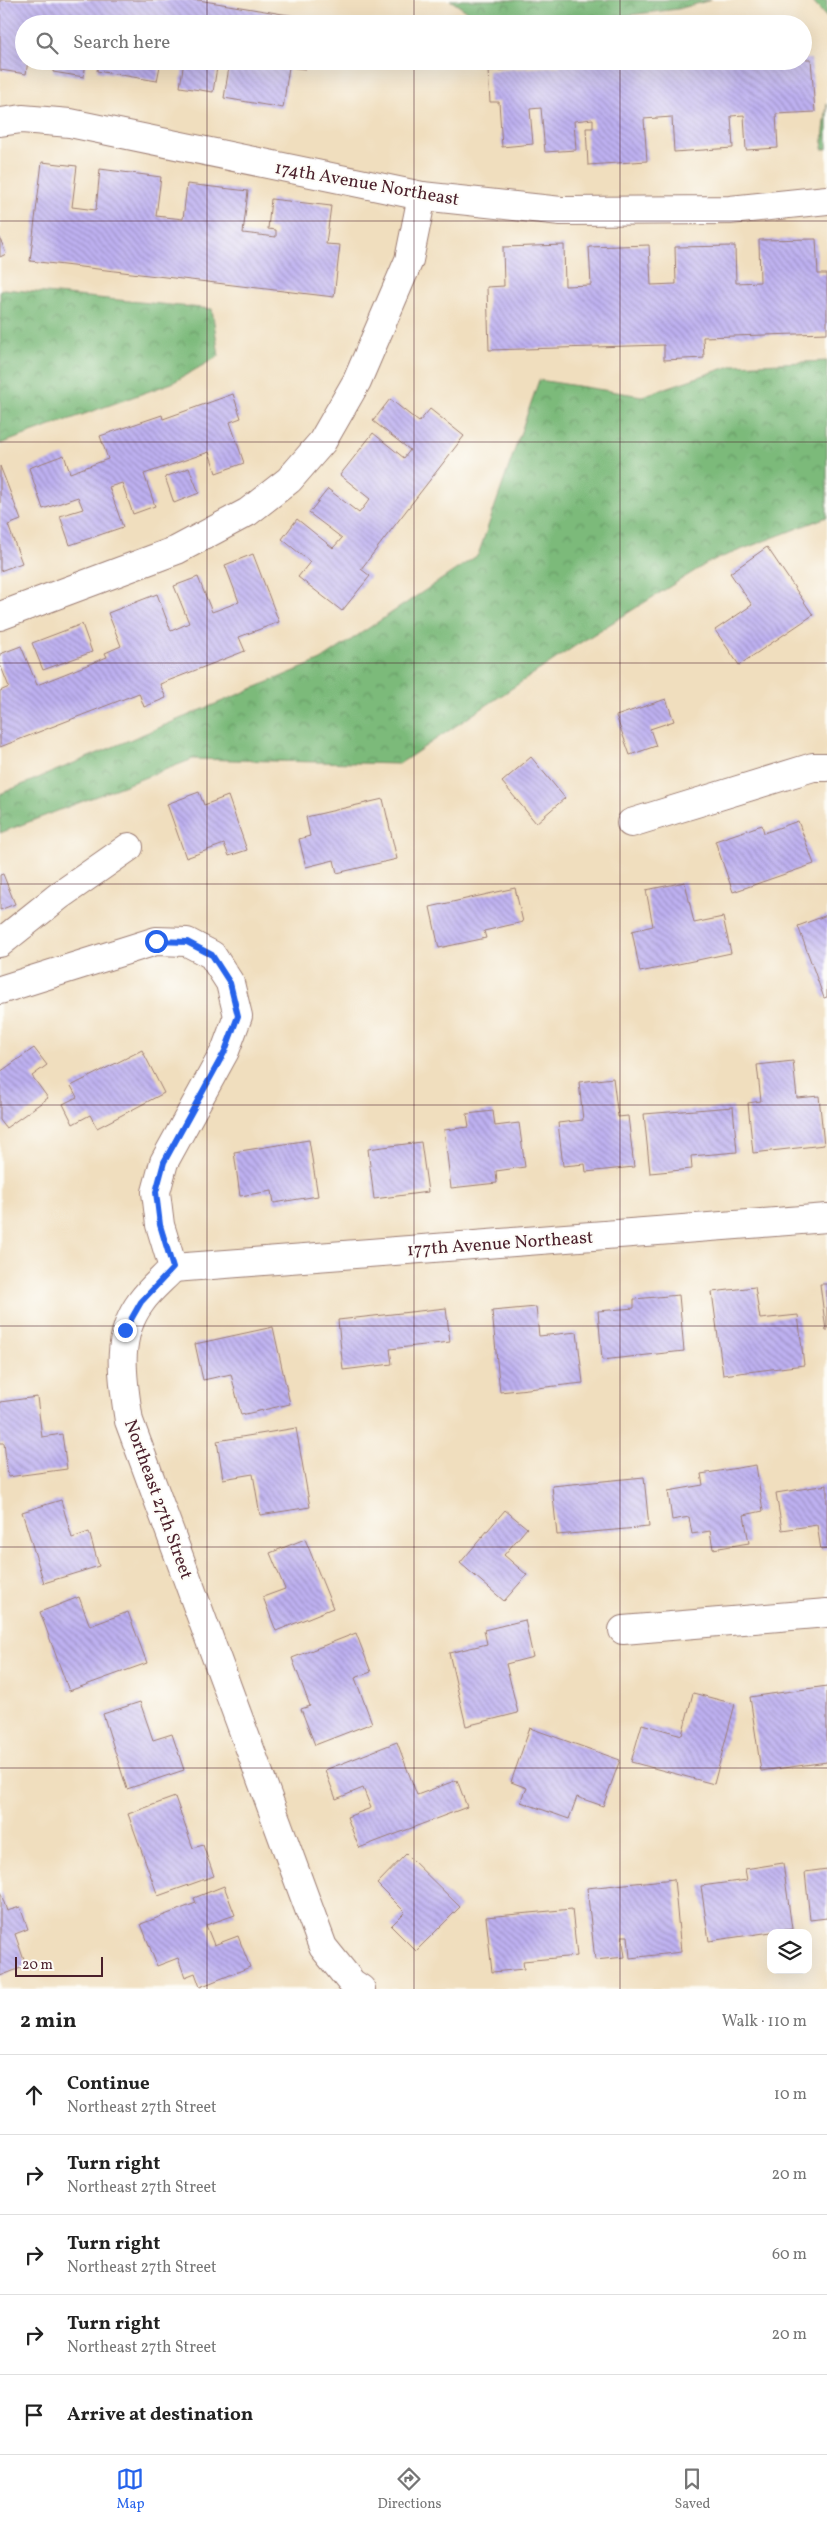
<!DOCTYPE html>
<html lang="en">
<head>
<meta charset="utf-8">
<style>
	body { margin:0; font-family:Vollkorn,serif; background:#f2f2f2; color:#222 }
	.controls { position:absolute; right:15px; bottom:15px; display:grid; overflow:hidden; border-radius:10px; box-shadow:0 5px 20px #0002 }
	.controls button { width:45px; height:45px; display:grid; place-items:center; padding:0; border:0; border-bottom:1px solid #e0e0e0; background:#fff; color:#222; font:25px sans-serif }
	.scale { position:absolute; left:15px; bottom:12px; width:88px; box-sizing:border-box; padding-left:5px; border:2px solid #4a1f2b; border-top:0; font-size:14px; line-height:18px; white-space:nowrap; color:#4a1f2b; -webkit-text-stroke:4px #fdfcf7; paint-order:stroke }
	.stop { position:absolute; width:15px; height:15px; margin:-11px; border:4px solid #2563eb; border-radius:50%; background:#fff }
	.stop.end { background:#2563eb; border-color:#fff; box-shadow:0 1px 5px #0008 }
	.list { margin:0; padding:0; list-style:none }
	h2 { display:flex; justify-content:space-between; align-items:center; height:65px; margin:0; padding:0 20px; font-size:21px }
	h2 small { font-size:16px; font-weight:400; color:#767676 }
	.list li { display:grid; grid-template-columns:32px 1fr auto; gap:15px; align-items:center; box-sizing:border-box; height:80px; padding:0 20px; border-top:1px solid #e0e0e0 }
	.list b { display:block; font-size:19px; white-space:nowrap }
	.list p { margin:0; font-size:16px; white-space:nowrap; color:#767676 }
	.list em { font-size:16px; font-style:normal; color:#767676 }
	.icon { flex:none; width:28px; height:28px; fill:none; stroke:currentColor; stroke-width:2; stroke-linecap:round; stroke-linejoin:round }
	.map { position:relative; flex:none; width:827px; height:1989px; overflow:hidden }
	.search { position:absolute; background:#fff; box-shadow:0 5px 20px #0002; left:15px; right:15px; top:15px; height:55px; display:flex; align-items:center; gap:12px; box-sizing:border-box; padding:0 18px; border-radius:28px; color:#767676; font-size:19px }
	.sheet { height:465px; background:#fff }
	nav { display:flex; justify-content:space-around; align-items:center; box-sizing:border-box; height:70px; border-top:1px solid #e0e0e0; background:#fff; font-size:14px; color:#767676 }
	nav a { display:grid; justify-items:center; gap:2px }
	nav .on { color:#2563eb }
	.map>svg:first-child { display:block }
	.forest { fill:url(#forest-crowns); stroke:#626c52 }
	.building { fill:url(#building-back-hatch) }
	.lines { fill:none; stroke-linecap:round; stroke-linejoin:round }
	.minor-casing { stroke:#9d7e74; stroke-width:30 }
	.minor { stroke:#fff; stroke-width:28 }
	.route { stroke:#2563eb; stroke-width:6 }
	.grid { fill:none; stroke:#4a1f2b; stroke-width:1; stroke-opacity:0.55 }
	.labels { text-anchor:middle; stroke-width:4; stroke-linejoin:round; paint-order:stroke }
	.street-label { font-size:18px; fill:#4a1f2b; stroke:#fdfcf7 }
</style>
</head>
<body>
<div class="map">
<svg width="827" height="1989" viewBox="0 0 827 1989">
	<defs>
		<pattern id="forest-crowns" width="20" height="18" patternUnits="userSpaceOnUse" patternTransform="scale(1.25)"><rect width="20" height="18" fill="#7bba7a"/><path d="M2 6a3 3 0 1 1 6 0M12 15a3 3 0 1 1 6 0" fill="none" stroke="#679764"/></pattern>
		<pattern id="building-back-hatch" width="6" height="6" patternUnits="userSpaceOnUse" patternTransform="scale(1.25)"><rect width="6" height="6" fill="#beb1f1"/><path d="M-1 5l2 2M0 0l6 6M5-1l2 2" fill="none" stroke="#9c8fc3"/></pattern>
	</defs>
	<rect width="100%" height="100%" fill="#fdfcf7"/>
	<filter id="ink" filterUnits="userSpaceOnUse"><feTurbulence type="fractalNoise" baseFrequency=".02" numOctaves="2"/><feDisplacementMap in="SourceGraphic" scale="10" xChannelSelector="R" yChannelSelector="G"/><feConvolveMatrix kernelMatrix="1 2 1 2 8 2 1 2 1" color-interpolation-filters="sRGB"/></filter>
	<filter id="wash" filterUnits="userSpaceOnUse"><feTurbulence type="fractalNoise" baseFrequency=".0096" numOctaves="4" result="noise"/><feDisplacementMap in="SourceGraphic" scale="20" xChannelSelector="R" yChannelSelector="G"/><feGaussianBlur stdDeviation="1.12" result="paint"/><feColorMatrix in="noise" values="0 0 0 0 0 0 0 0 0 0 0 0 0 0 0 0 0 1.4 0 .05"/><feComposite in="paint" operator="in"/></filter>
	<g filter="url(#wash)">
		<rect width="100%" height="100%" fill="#f0debe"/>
		<!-- forest -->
		<g class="forest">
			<polygon points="450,0 711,0 678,9 555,24 486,24"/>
			<polygon points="811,0 827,0 827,18"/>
			<polygon points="827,104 827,149 822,149"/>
			<polygon points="4,289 212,309 219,356 172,383 0,444 0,290"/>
			<polygon points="827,361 827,517 709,562 575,646 399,764 193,759 0,833 0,794 321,660 478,555 539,380 642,396 734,365"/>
		</g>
		<g id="blocks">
			<!-- building -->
			<g class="building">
				<polygon points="0,0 198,0 313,19 312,24 24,24 24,61 28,61 26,74 0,70"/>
				<polygon points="803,59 811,59 815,112 776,114 778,148 746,150 744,115 731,116 733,148 674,152 672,117 644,119 647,161 588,165 586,128 593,128 593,119 574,121 576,150 545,152 541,108 530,109 533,144 502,147 499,102 490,102 488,71 637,61 746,63 803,61"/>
				<polygon points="54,61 86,61 84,77 53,72"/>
				<polygon points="99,61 161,61 157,81 97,71"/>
				<polygon points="184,61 218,61 213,92 180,87"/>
				<polygon points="230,61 306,61 305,69 289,67 283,108 224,98"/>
				<polygon points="42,162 77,166 72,207 96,210 100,169 161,177 156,216 183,219 187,184 248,191 243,233 276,237 276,230 268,229 271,199 331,206 326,244 340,245 334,297 30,261"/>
				<polygon points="0,238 6,254 0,257"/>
				<polygon points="816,239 818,274 827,274 827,333 703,337 704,358 664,360 664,345 489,350 487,287 504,286 503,247 564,245 565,286 591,285 589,247 649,245 651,285 676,284 675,247 735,246 736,283 760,282 759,240"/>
				<polygon points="233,394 241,418 230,422 244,463 216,473 209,452 144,474 155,506 133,514 122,483 109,487 123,527 70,545 60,516 83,509 78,497 43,509 29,468 64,455 70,473 108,459 100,436 162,415 163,419"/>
				<polygon points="390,399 419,422 430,409 464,436 361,569 370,576 342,611 298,577 310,562 282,539 297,519 333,548 342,538 309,513 328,489 359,513 370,499 340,475 373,433 404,458 410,450 373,421"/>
				<polygon points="0,466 21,520 8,525 22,563 0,571"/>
				<polygon points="189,468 199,493 174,503 165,477"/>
				<polygon points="767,547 813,615 739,665 715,630 752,605 730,573"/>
				<polygon points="253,554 279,622 239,637 245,651 160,684 166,698 144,707 139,693 0,747 0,691 9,687 0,664 0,654 21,646 37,685 107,657 105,653 121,646 108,613 157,594 171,631 189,623 174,586 198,577 212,612 239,602 225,565"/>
				<polygon points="82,624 92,652 43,670 32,643"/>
				<polygon points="666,699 674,721 650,729 656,746 630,755 616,716"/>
				<polygon points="531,757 565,798 536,823 502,782"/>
				<polygon points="199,792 204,805 228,796 247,850 229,856 224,844 186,858 167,804"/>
				<polygon points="383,799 397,859 337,873 334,860 306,867 299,839 310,836 306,817"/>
				<polygon points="798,821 814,864 733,892 715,841 762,825 764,833"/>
				<polygon points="3,874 15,904 0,910 0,875"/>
				<polygon points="685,882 694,923 723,917 731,953 640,972 632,931 653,926 646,890"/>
				<polygon points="515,888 523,922 484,931 486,938 439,948 430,907"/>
				<polygon points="827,915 827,997 824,998 798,926"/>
				<polygon points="34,1048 47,1065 32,1076 48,1098 6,1128 0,1120 0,1072"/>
				<polygon points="142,1050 164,1093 97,1128 90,1115 73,1124 63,1104 77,1097 71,1086"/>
				<polygon points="793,1061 797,1098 819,1096 824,1145 753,1153 748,1103 761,1101 757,1065"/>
				<polygon points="613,1078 618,1117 628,1116 634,1167 586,1172 585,1164 563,1166 558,1123 583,1120 579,1082"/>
				<polygon points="733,1107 737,1152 691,1156 692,1169 650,1173 644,1114"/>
				<polygon points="493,1111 495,1126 519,1123 525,1167 496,1171 497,1183 451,1188 444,1130 469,1127 467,1114"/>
				<polygon points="309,1140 318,1196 274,1203 272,1191 240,1196 234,1152"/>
				<polygon points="421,1142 428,1192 374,1199 368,1149"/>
				<polygon points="820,1284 827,1284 827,1331 826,1331"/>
				<polygon points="755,1287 760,1319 798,1315 804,1365 723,1375 712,1292"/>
				<polygon points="679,1295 684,1351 602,1360 598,1311 634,1308 634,1299"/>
				<polygon points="536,1307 539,1336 577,1332 583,1383 500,1392 492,1311"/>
				<polygon points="446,1308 450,1342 390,1349 392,1364 343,1370 338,1320"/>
				<polygon points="273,1327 290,1404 241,1415 231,1374 203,1380 195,1344"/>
				<polygon points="37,1397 42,1437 62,1434 67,1469 8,1477 4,1443 0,1443 0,1402"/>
				<polygon points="296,1428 310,1507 260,1515 253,1474 223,1479 217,1441"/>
				<polygon points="756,1465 763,1511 744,1515 749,1543 713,1549 710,1531 692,1534 689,1517 672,1520 668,1491 703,1485 701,1474"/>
				<polygon points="644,1477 649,1527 557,1535 552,1486"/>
				<polygon points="827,1485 827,1549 821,1550 817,1525 782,1530 776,1493"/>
				<polygon points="61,1500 72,1538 89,1532 99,1566 44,1583 22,1512"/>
				<polygon points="505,1510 527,1528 504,1555 527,1575 504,1601 460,1563"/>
				<polygon points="305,1539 333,1608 276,1631 263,1597 285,1589 270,1553"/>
				<polygon points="79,1597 90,1626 128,1612 147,1663 69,1691 40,1612"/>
				<polygon points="525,1620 533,1657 506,1664 518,1713 466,1726 449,1653 487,1644 484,1630"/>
				<polygon points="356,1633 371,1672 355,1678 372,1723 315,1745 301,1709 310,1706 292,1658"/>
				<polygon points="827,1686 827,1762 761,1771 750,1697"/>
				<polygon points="693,1693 735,1704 714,1784 631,1762 642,1724 682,1735"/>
				<polygon points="140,1702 153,1740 172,1734 184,1770 127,1789 103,1714"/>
				<polygon points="530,1728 620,1760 603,1806 577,1797 569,1819 521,1802 527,1788 511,1782"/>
				<polygon points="397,1742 417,1795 457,1780 467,1807 359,1848 347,1817 371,1808 363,1788 336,1799 325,1770"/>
				<polygon points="175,1797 193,1848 203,1845 214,1876 158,1896 128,1814"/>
				<polygon points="406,1854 460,1907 416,1951 391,1926 405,1912 377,1884"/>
				<polygon points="783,1863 792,1929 709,1941 701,1886 747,1880 745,1869"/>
				<polygon points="827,1869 827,1918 810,1920 805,1872"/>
				<polygon points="674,1879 681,1952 630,1958 628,1936 622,1936 625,1957 595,1960 587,1888"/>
				<polygon points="224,1886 235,1915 206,1925 214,1945 238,1936 250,1967 200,1987 195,1973 185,1977 178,1958 157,1966 141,1924 196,1903 194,1898"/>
				<polygon points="0,1891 7,1911 20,1907 28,1929 15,1934 26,1966 0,1976"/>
				<polygon points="572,1909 577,1956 523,1961 524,1969 492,1972 486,1917"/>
			</g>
		</g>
	</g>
	<g filter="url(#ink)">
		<use href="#blocks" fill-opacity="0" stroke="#9d7e74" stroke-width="1"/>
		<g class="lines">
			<defs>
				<g id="minor">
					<polyline points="0,122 22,119 70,123 422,196 561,211 730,210 827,200"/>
					<polyline points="0,616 177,550 248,512 289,480 322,442 357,381 409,260 422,196"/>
					<polyline points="631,823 813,767 827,767"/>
					<polyline points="0,943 59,896 129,847"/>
					<path d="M0,990L156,941L187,942L212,955L230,983L238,1016L225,1051L164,1162L156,1192L160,1225L173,1268C163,1279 150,1289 141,1302C114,1338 123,1380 129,1421L323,1947L352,1983L361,1989"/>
					<polyline points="173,1268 827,1218"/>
					<polyline points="623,1630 827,1613"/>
				</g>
			</defs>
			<!-- minor casing -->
			<use href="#minor" class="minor-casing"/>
			<!-- minor -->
			<use href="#minor" class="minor"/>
		</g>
	</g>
	<g class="lines" filter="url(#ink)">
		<!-- route -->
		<polyline class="route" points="125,1330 141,1302 173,1268 160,1225 156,1192 164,1162 225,1051 238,1016 230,983 212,955 187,942 156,941"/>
	</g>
	<!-- grid -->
	<path class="grid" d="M207,0V24M414,0V24M620,0V24M207,61V1989M414,61V1989M620,61V1989M0,221H827M0,442H827M0,663H827M0,884H827M0,1105H827M0,1326H827M0,1547H827M0,1768H827"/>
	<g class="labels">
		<!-- street labels -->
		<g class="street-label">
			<text transform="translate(367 183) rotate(10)" y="6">174th Avenue Northeast</text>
			<text transform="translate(500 1243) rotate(-4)" y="6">177th Avenue Northeast</text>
			<text transform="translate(159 1499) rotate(70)" y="6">Northeast 27th Street</text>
		</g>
	</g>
</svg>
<div class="controls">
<button><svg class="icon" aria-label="layers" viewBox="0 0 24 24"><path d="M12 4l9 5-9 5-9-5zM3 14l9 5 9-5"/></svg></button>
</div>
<div class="scale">20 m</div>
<div class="stop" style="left:156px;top:941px"></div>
<div class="stop end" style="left:125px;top:1330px"></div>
<div class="search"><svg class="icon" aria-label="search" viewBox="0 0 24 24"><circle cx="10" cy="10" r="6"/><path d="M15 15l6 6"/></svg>Search here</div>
</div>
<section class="sheet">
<h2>2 min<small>Walk · 110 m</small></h2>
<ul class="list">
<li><svg class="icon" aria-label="ahead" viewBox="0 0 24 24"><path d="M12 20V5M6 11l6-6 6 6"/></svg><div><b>Continue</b><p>Northeast 27th Street</p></div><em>10 m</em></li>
<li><svg class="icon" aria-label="right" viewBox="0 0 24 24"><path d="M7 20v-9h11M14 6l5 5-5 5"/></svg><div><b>Turn right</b><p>Northeast 27th Street</p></div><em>20 m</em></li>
<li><svg class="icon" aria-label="right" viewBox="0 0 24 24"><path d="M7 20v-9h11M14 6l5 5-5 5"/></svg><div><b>Turn right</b><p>Northeast 27th Street</p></div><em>60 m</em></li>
<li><svg class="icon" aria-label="right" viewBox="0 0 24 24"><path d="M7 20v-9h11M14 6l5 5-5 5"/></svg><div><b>Turn right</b><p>Northeast 27th Street</p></div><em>20 m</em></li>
<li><svg class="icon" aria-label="arrive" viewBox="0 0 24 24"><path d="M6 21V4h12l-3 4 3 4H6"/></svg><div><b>Arrive at destination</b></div></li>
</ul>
</section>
<nav>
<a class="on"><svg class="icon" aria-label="map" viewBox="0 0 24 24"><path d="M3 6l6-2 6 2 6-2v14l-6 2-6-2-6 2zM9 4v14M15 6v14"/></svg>Map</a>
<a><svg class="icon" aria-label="directions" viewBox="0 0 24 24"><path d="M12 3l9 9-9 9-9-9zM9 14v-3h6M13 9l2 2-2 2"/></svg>Directions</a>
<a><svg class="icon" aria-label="saved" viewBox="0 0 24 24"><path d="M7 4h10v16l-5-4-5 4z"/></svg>Saved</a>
</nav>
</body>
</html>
